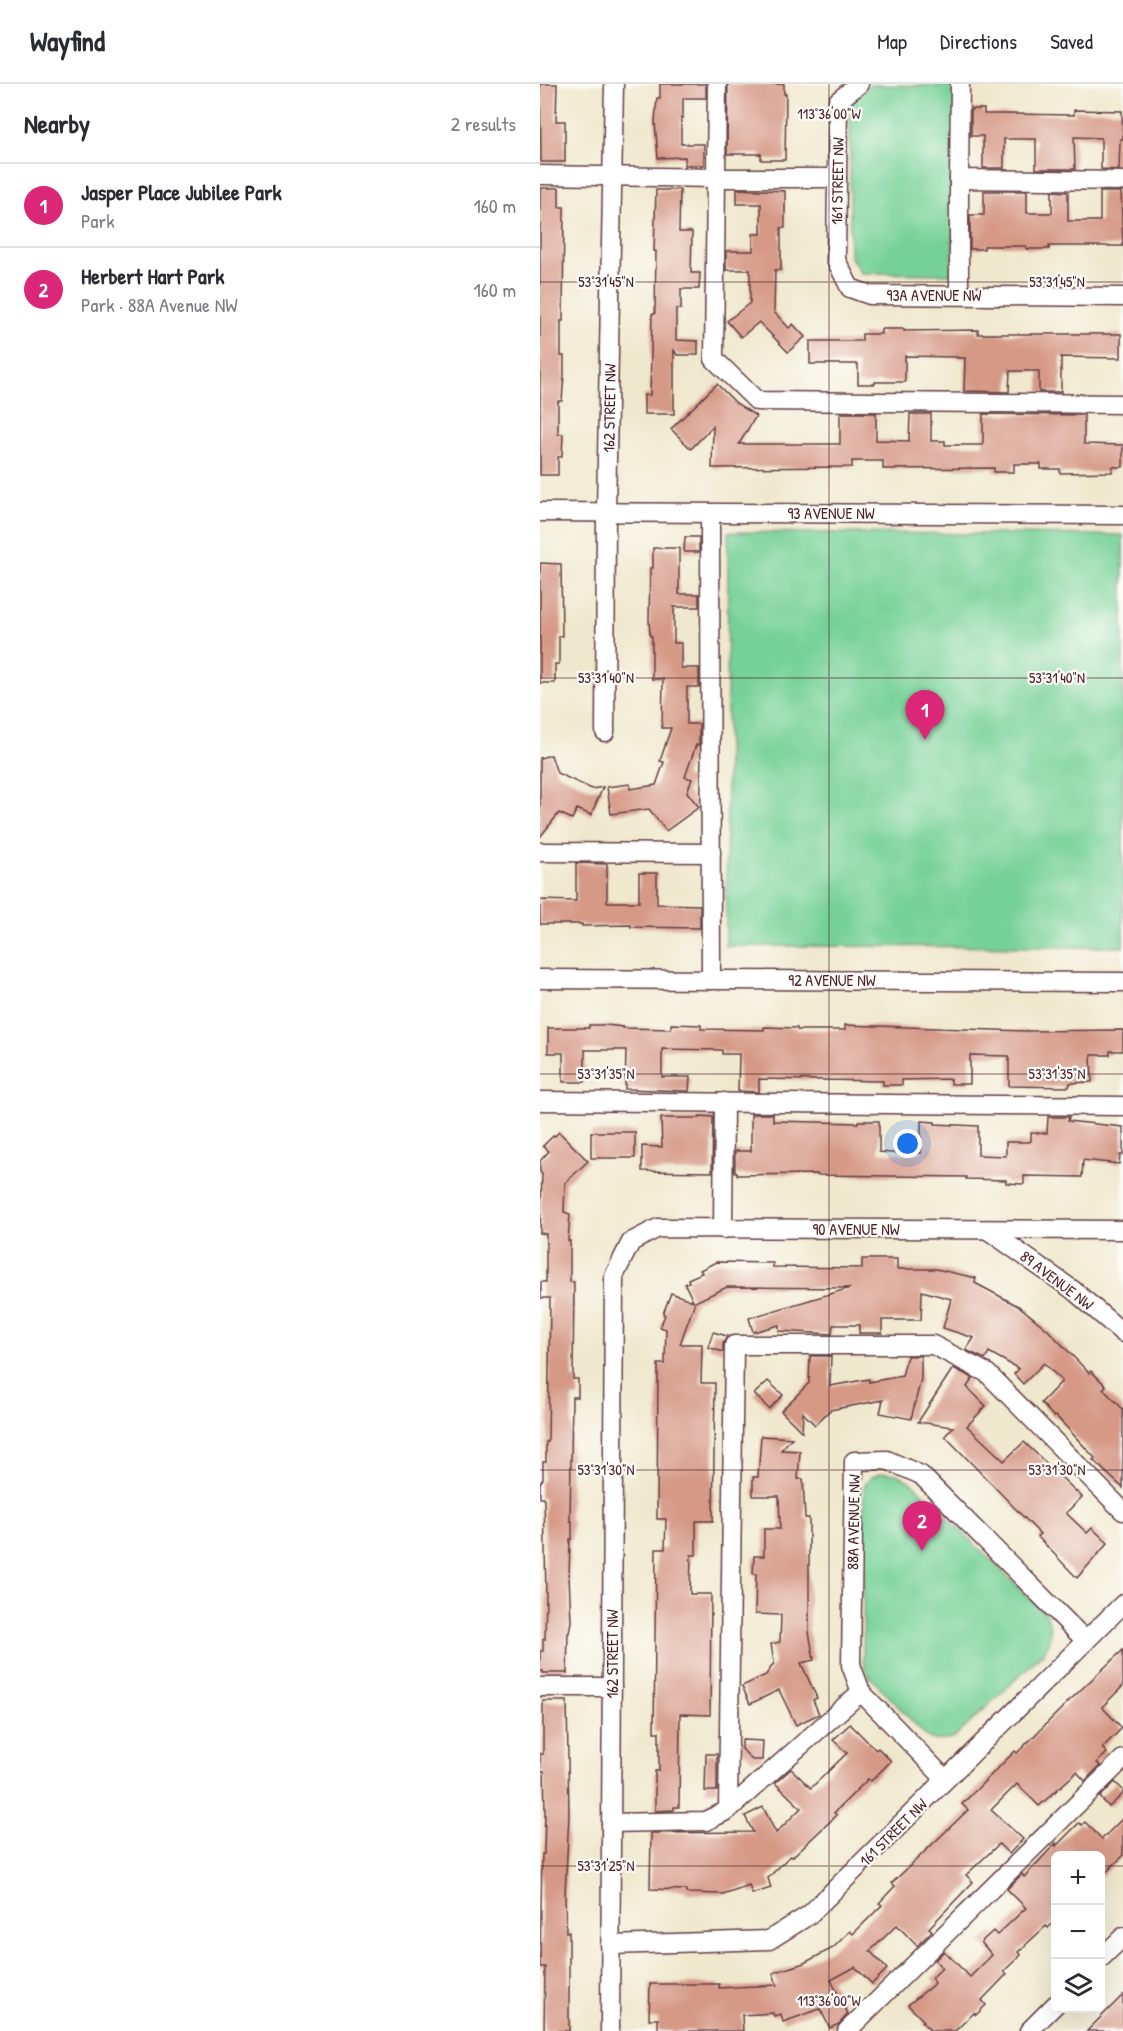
<!DOCTYPE html>
<html lang="en">
<head>
<meta charset="utf-8">
<style>
	body { margin:0; font-family:"Patrick Hand",sans-serif; background:#f2f2f3; color:#2b2b33 }
	.controls { position:absolute; right:18px; bottom:18px; display:grid; overflow:hidden; border-radius:9px; box-shadow:0 6px 24px #0002 }
	.controls button { width:54px; height:54px; display:grid; place-items:center; padding:0; border:0; border-bottom:2px solid #e1e1e2; background:#fff; color:#2b2b33; font:30px sans-serif }
	.you { position:absolute; left:368px; top:1060px; width:21px; height:21px; margin:-15px; border:4px solid #fff; border-radius:50%; background:#1a73e8; box-shadow:0 0 0 9px #1a73e833 }
	.badge { display:grid; place-items:center; width:39px; height:39px; border-radius:50%; background:#db2777; color:#fff; font-size:20px; font-weight:700 }
	.pin { position:absolute; translate:-50% -50px; filter:drop-shadow(0 2px 3px #0008) }
	.pin::after { content:''; position:absolute; top:32px; width:21px; height:18px; background:inherit; clip-path:polygon(0 0,100% 0,50% 100%) }
	.list { margin:0; padding:0; list-style:none }
	h2 { display:flex; justify-content:space-between; align-items:center; height:78px; margin:0; padding:0 24px; font-size:26px }
	h2 small { font-size:20px; font-weight:400; color:#7c7c81 }
	.list li { display:grid; grid-template-columns:39px 1fr auto; gap:18px; align-items:center; box-sizing:border-box; height:84px; padding:0 24px; border-top:2px solid #e1e1e2 }
	.list b { display:block; font-size:22px; white-space:nowrap }
	.list p { margin:0; font-size:20px; white-space:nowrap; color:#7c7c81 }
	.list em { font-size:20px; font-style:normal; color:#7c7c81 }
	.icon { flex:none; width:33px; height:33px; fill:none; stroke:currentColor; stroke-width:2; stroke-linecap:round; stroke-linejoin:round }
	.map { position:relative; flex:none; width:583px; height:1947px; overflow:hidden }
	header { display:flex; align-items:center; gap:36px; box-sizing:border-box; height:84px; padding:0 30px; background:#fff; border-bottom:2px solid #e1e1e2 }
	header strong { font-size:28px }
	nav { display:flex; gap:33px; margin-inline-start:auto; font-size:21px }
	main { display:flex }
	aside { flex:1; background:#fff }
	.map>svg:first-child { display:block }
	.green { fill:#76d197; stroke:#607861; stroke-width:1.5 }
	.building { fill:#d69986 }
	.lines { fill:none; stroke-linecap:round; stroke-linejoin:round }
	.minor-casing { stroke:#633d43; stroke-width:21 }
	.minor { stroke:#fff; stroke-width:18 }
	.ticks { fill:none; stroke:#4a1f2b; stroke-width:1.5; stroke-opacity:0.45 }
	.labels { text-anchor:middle; stroke-width:4.5; stroke-linejoin:round; paint-order:stroke }
	.street-label { font-size:16px; fill:#4a1f2b; stroke:#fdfcf7 }
	.ticks-label { font-size:15px; text-anchor:middle; fill:#4a1f2b; stroke:#fdfcf7; stroke-width:4.5; stroke-linejoin:round; paint-order:stroke }
</style>
</head>
<body>
<header>
<strong>Wayfind</strong>
<nav><a>Map</a><a>Directions</a><a>Saved</a></nav>
</header>
<main>
<aside>
<h2>Nearby<small>2 results</small></h2>
<ul class="list">
<li><span class="badge">1</span><div><b>Jasper Place Jubilee Park</b><p>Park</p></div><em>160 m</em></li>
<li><span class="badge">2</span><div><b>Herbert Hart Park</b><p>Park · 88A Avenue NW</p></div><em>160 m</em></li>
</ul>
</aside>
<div class="map">
<svg width="583" height="1947" viewBox="0 0 583 1947">
	<rect width="100%" height="100%" fill="#fdfcf7"/>
	<filter id="ink" filterUnits="userSpaceOnUse"><feTurbulence type="fractalNoise" baseFrequency=".0167" numOctaves="2"/><feDisplacementMap in="SourceGraphic" scale="12" xChannelSelector="R" yChannelSelector="G"/><feConvolveMatrix kernelMatrix="1 2 1 2 8 2 1 2 1" color-interpolation-filters="sRGB"/></filter>
	<filter id="wash" filterUnits="userSpaceOnUse"><feTurbulence type="fractalNoise" baseFrequency=".008" numOctaves="4" result="noise"/><feDisplacementMap in="SourceGraphic" scale="24" xChannelSelector="R" yChannelSelector="G"/><feGaussianBlur stdDeviation="1.35" result="paint"/><feColorMatrix in="noise" values="0 0 0 0 0 0 0 0 0 0 0 0 0 0 0 0 0 1.4 0 .05"/><feComposite in="paint" operator="in"/></filter>
	<g filter="url(#wash)">
		<rect width="100%" height="100%" fill="#f0e8cd"/>
		<!-- green -->
		<g class="green">
			<polygon points="330,1 416,2 412,190 321,189 310,172 310,19"/>
			<polygon points="188,448 583,451 583,863 186,862"/>
			<path d="M343,1389L357,1390L372,1399L507,1531C512,1544 511,1555 504,1568L414,1654C403,1657 397,1658 387,1653L327,1589L323,1577L324,1404C327,1394 333,1392 343,1389Z"/>
		</g>
		<g id="blocks">
			<!-- building -->
			<g class="building">
				<polygon points="0,0 17,0 16,37 25,37 25,78 1,78"/>
				<polygon points="120,0 166,0 166,14 143,14 143,34 141,33 141,60 164,60 164,81 145,81 145,73 118,74 115,38 117,14 120,14"/>
				<polygon points="188,0 244,0 244,10 246,10 245,76 221,76 221,70 187,70"/>
				<polygon points="431,25 444,25 444,30 462,30 534,31 534,26 582,27 583,55 580,55 579,86 561,85 561,54 534,53 535,85 496,85 496,55 464,55 464,84 443,84 443,52 431,52"/>
				<polygon points="0,104 19,104 19,123 24,123 23,237 21,237 21,272 24,272 24,291 22,317 18,317 18,350 23,350 22,373 18,373 18,391 0,391"/>
				<polygon points="197,105 245,107 245,144 241,144 241,186 235,186 234,228 249,244 253,240 265,253 248,268 219,238 201,253 187,237 210,219 210,186 186,186 186,167 213,167 213,150 221,150 221,120 197,120"/>
				<polygon points="116,106 140,106 139,148 152,148 151,189 160,189 159,205 141,205 141,225 136,225 136,256 158,257 158,271 137,271 134,266 134,330 104,330 104,311 110,311 112,230 115,230 116,167 114,167"/>
				<polygon points="444,107 487,107 487,129 512,129 512,107 528,108 528,137 560,137 560,108 581,108 583,162 509,162 509,165 486,165 486,162 444,162 444,165 430,165 430,131 444,131"/>
				<polygon points="341,245 364,245 364,247 438,246 438,250 581,250 581,274 521,273 521,308 499,308 499,287 470,287 469,308 424,307 425,274 417,274 417,273 365,272 365,298 335,298 335,300 318,300 318,280 270,280 270,257 322,257 322,250 341,250"/>
				<polygon points="177,300 196,319 216,332 199,360 300,360 300,329 336,329 336,356 369,357 370,330 391,330 391,357 405,357 405,361 443,361 443,330 544,331 544,360 583,361 583,383 572,383 572,388 520,389 520,385 501,385 501,380 474,380 474,388 454,388 454,384 343,385 343,377 312,377 312,383 172,384 173,342 151,365 131,345"/>
				<polygon points="145,453 159,453 159,468 144,468"/>
				<polygon points="113,464 139,464 139,510 159,510 159,523 134,523 134,559 141,559 141,584 159,584 159,603 147,603 147,640 159,640 159,661 156,661 145,693 152,695 147,708 159,723 126,747 109,725 71,730 67,703 90,700 90,705 116,701 124,678 120,677 131,644 122,644 123,595 112,595 112,552 110,552 109,535 110,484 113,484"/>
				<polygon points="0,479 21,480 22,552 19,552 19,580 15,580 15,599 0,599"/>
				<polygon points="11,671 17,689 52,705 63,703 51,731 37,725 32,735 19,729 0,753 0,674"/>
				<polygon points="36,779 67,780 67,818 99,818 99,789 117,789 117,820 160,821 160,844 91,843 91,841 42,842 42,840 0,840 0,816 36,817"/>
				<polygon points="131,940 161,941 161,945 224,946 224,943 257,944 257,946 305,946 305,941 488,947 583,946 583,967 570,967 570,971 551,971 552,998 530,999 529,1003 469,1002 469,972 430,971 430,1000 411,1000 411,995 362,996 362,1001 343,1001 343,997 219,995 219,1008 198,1007 199,970 182,970 182,966 122,965 122,993 150,993 149,1007 85,1005 86,966 45,966 45,998 23,998 23,969 8,969 8,944 49,944 49,941 66,941 83,943 83,944 131,945"/>
				<polygon points="211,1030 233,1030 233,1037 318,1039 318,1037 339,1037 339,1068 352,1069 381,1069 381,1037 395,1038 395,1040 438,1042 438,1071 466,1072 466,1058 489,1058 491,1057 491,1049 507,1049 508,1033 529,1033 528,1037 583,1043 583,1071 580,1071 579,1080 543,1076 542,1093 484,1092 484,1100 466,1099 466,1096 426,1095 426,1093 277,1091 277,1090 197,1091 197,1088 195,1088 195,1067 211,1067"/>
				<polygon points="160,1032 173,1033 172,1088 102,1087 102,1062 122,1063 121,1034 160,1034"/>
				<polygon points="19,1048 48,1077 25,1099 24,1128 30,1130 28,1157 30,1157 30,1198 34,1198 33,1295 38,1295 38,1313 32,1313 30,1437 32,1437 32,1455 30,1455 29,1492 31,1537 29,1549 28,1549 27,1589 3,1589 3,1587 0,1587 0,1567 3,1567 3,1555 5,1555 6,1511 4,1414 0,1414 0,1399 3,1395 3,1378 6,1378 6,1358 8,1358 10,1214 1,1214 1,1198 6,1198 6,1150 0,1149 2,1090 0,1088 0,1077 9,1067 3,1062 14,1051 15,1052"/>
				<rect x="51" y="1048" width="44" height="26"/>
				<polygon points="322,1175 357,1175 357,1185 396,1185 436,1194 435,1199 480,1223 508,1246 549,1289 551,1287 566,1302 563,1305 583,1325 583,1404 553,1376 555,1374 516,1332 514,1333 501,1319 522,1297 504,1279 483,1300 474,1290 479,1285 449,1268 445,1275 426,1266 434,1254 403,1244 411,1215 382,1207 381,1236 342,1236 342,1249 319,1249 319,1241 293,1241 292,1250 239,1247 239,1241 213,1248 209,1234 310,1204 187,1203 155,1218 140,1260 162,1260 161,1299 175,1299 173,1437 156,1437 156,1471 151,1471 150,1510 171,1510 170,1631 140,1630 139,1723 134,1723 134,1726 115,1727 115,1687 119,1687 119,1648 114,1648 116,1465 125,1465 126,1435 117,1435 118,1280 125,1280 126,1245 120,1243 125,1231 123,1230 131,1209 153,1217 145,1200 149,1198 148,1195 162,1189 160,1186 176,1178 233,1179 233,1183 322,1184"/>
				<polygon points="173,1248 187,1252 183,1260 183,1268 168,1263"/>
				<polygon points="270,1272 291,1272 290,1302 329,1295 329,1298 362,1292 367,1272 381,1272 381,1295 371,1335 340,1329 343,1316 290,1326 275,1341 263,1329 262,1348 241,1327 269,1299"/>
				<polygon points="413,1284 433,1294 427,1303 446,1322 427,1342 464,1377 484,1358 542,1413 526,1429 547,1449 552,1444 568,1459 537,1494 497,1452 500,1450 405,1352 413,1343 378,1338"/>
				<polygon points="228,1297 243,1311 229,1325 214,1310"/>
				<polygon points="221,1352 252,1354 241,1366 260,1367 258,1395 263,1395 265,1434 269,1434 269,1548 274,1576 261,1579 277,1614 273,1616 279,1630 256,1641 239,1606 210,1620 202,1602 226,1591 234,1579 231,1560 240,1558 241,1531 215,1530 216,1490 213,1490 214,1472 224,1472 224,1445 240,1445 239,1412 213,1412 213,1393 218,1393"/>
				<polygon points="583,1566 583,1602 562,1623 582,1644 562,1664 567,1669 557,1678 560,1682 545,1697 537,1688 499,1722 477,1700 451,1726 483,1755 469,1770 459,1760 426,1791 433,1798 389,1844 392,1847 377,1862 357,1841 330,1867 347,1885 332,1900 315,1883 291,1896 308,1930 299,1940 290,1944 280,1925 243,1938 241,1930 234,1932 233,1929 202,1931 203,1947 118,1947 118,1935 109,1935 110,1900 179,1900 179,1904 237,1901 233,1889 264,1879 293,1864 310,1847 313,1850 342,1821 339,1819 355,1802 352,1799 428,1726 422,1720 475,1667 477,1669 530,1616"/>
				<polygon points="3,1617 27,1617 29,1731 25,1810 26,1848 29,1848 29,1947 4,1947 5,1883 0,1883 2,1770 4,1770 5,1726 4,1687 0,1687 0,1670 3,1670"/>
				<polygon points="310,1640 336,1666 338,1664 351,1677 331,1697 328,1695 294,1729 297,1731 252,1773 250,1772 228,1794 231,1804 212,1810 209,1801 183,1810 146,1809 146,1806 110,1805 111,1749 213,1748 205,1732 223,1723 236,1749 261,1724 235,1699 251,1685 271,1704 307,1669 293,1656"/>
				<polygon points="202,1656 223,1657 222,1676 212,1676 202,1665"/>
				<polygon points="166,1670 177,1670 177,1707 165,1707"/>
				<polygon points="575,1698 583,1706 583,1710 569,1723 560,1713"/>
				<polygon points="583,1734 583,1772 561,1793 561,1772 516,1772 516,1836 508,1844 506,1842 478,1868 481,1871 464,1887 467,1890 442,1916 446,1921 436,1931 434,1929 415,1947 391,1947 382,1938 384,1937 368,1921 395,1899 392,1894 402,1884 395,1876 404,1867 430,1893 452,1871 441,1858 453,1847 457,1851 486,1824 467,1805 482,1790 484,1793 516,1759 516,1762 539,1739 542,1741 545,1738 562,1755"/>
				<polygon points="583,1911 583,1947 547,1947"/>
			</g>
		</g>
	</g>
	<g filter="url(#ink)">
		<use href="#blocks" fill-opacity="0" stroke="#633d43" stroke-width="1.5"/>
		<g class="lines">
			<defs>
				<g id="minor">
					<polyline points="177,0 174,275 217,317 583,320"/>
					<polyline points="319,0 298,17 296,176 310,204 330,211 583,213"/>
					<polyline points="420,0 419,95 583,97"/>
					<polyline points="0,91 176,94 297,94"/>
					<polyline points="419,95 419,211"/>
					<polyline points="0,428 583,431"/>
					<polyline points="170,429 171,896"/>
					<polyline points="65,648 66,428 74,0"/>
					<polyline points="0,768 171,769"/>
					<polyline points="0,895 583,898"/>
					<polyline points="0,1017 583,1022"/>
					<polyline points="183,1145 184,1018"/>
					<polyline points="449,1147 533,1206 583,1249"/>
					<polyline points="0,1603 72,1603"/>
					<polyline points="405,1695 321,1608 311,1581 314,1377 347,1376 381,1391 546,1557"/>
					<polyline points="188,1726 194,1261 393,1261 447,1289 583,1427"/>
					<polyline points="71,1739 166,1737 188,1726 321,1608"/>
					<polyline points="70,1861 229,1856 269,1831 583,1520"/>
					<polyline points="560,1875 583,1853"/>
					<polyline points="70,1947 74,1192 91,1158 118,1144 583,1146"/>
					<polyline points="307,1947 583,1675"/>
					<polyline points="489,1947 516,1920"/>
				</g>
			</defs>
			<!-- minor casing -->
			<use href="#minor" class="minor-casing"/>
			<!-- minor -->
			<use href="#minor" class="minor"/>
		</g>
	</g>
	<!-- ticks -->
	<path class="ticks" d="M289,0V1947M0,198H583M0,594H583M0,990H583M0,1386H583M0,1782H516M560,1782H583"/>
	<g class="labels">
		<!-- street labels -->
		<g class="street-label">
			<text transform="translate(297 97) rotate(-89)" y="6">161 STREET NW</text>
			<text x="394" y="217">93A AVENUE NW</text>
			<text transform="translate(69 324) rotate(-89)" y="6">162 STREET NW</text>
			<text x="291" y="435">93 AVENUE NW</text>
			<text x="292" y="902">92 AVENUE NW</text>
			<text x="316" y="1151">90 AVENUE NW</text>
			<text transform="translate(517 1196) rotate(37)" y="6">89 AVENUE NW</text>
			<text transform="translate(313 1438) rotate(-89)" y="6">88A AVENUE NW</text>
			<text transform="translate(72 1570) rotate(-90)" y="6">162 STREET NW</text>
			<text transform="translate(353 1748) rotate(-45)" y="6">161 STREET NW</text>
		</g>
	</g>
	<g class="ticks-label">
		<text x="289" y="35">113°36'00"W</text>
		<text x="66" y="203">53°31'45"N</text>
		<text x="517" y="203">53°31'45"N</text>
		<text x="66" y="599">53°31'40"N</text>
		<text x="517" y="599">53°31'40"N</text>
		<text x="66" y="995">53°31'35"N</text>
		<text x="517" y="995">53°31'35"N</text>
		<text x="66" y="1391">53°31'30"N</text>
		<text x="517" y="1391">53°31'30"N</text>
		<text x="66" y="1787">53°31'25"N</text>
		<text x="289" y="1922">113°36'00"W</text>
	</g>
</svg>
<div class="controls">
<button>+</button>
<button>−</button>
<button><svg class="icon" aria-label="layers" viewBox="0 0 24 24"><path d="M12 4l9 5-9 5-9-5zM3 14l9 5 9-5"/></svg></button>
</div>
<div class="you"></div>
<div class="pin badge" style="left:385px;top:656px">1</div>
<div class="pin badge" style="left:382px;top:1467px">2</div>
</div>
</main>
</body>
</html>
